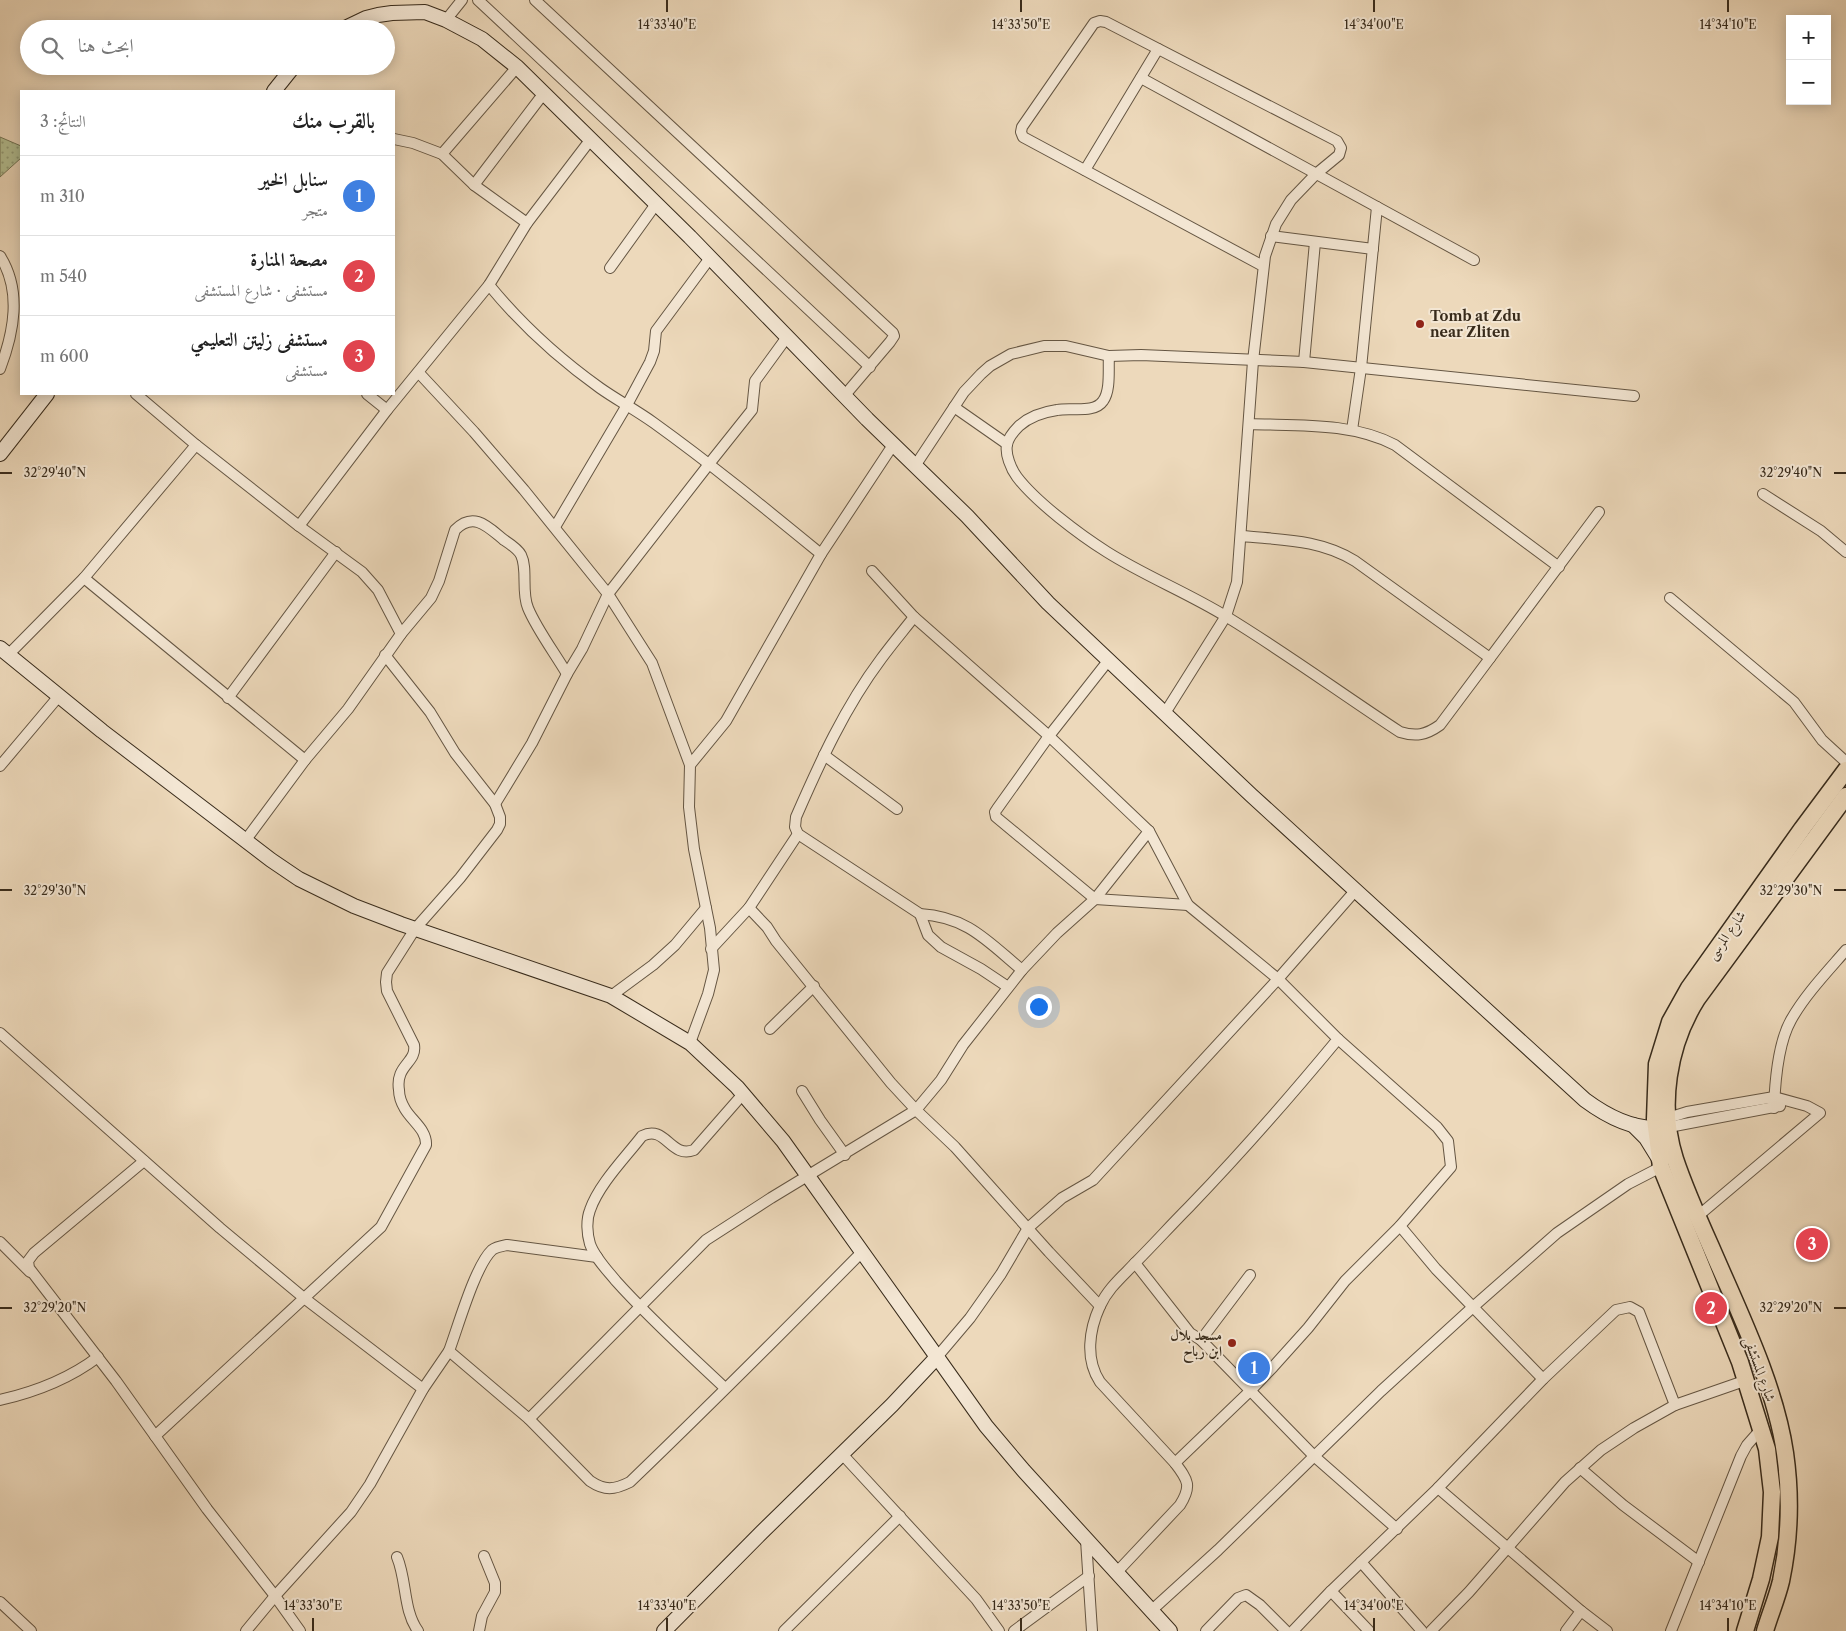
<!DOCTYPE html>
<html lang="ar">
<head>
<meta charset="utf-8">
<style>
	body { margin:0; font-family:"Libre Caslon Text",Amiri,serif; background:#f2f2f2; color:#222; direction:rtl }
	.controls { position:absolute; right:15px; top:15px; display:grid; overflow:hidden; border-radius:0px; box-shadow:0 2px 12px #0003 }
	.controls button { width:45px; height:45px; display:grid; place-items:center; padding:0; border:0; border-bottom:1px solid #e0e0e0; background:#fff; color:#222; font:25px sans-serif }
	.you { position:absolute; left:1038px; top:1006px; width:18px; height:18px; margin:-12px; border:4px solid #fff; border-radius:50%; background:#1a73e8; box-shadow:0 0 0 8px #1a73e833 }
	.badge { display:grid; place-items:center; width:32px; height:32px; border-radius:50%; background:#8f2418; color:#fff; font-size:16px; font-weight:700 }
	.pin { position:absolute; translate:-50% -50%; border:2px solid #fff; box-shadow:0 1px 5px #0006 }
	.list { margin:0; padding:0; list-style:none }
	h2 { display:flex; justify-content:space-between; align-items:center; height:65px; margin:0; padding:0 20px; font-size:21px }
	h2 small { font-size:16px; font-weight:400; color:#767676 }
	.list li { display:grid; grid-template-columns:32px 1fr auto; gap:15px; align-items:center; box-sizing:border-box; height:80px; padding:0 20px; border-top:1px solid #e0e0e0 }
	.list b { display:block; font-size:19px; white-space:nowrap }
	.list p { margin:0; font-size:16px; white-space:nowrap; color:#767676 }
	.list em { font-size:16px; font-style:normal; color:#767676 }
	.icon { flex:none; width:28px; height:28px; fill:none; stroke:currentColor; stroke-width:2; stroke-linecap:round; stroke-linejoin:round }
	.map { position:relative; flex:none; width:1846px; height:1631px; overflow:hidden; direction:ltr }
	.search { position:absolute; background:#fff; box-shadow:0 2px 12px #0003; left:20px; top:20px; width:375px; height:55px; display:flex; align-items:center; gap:12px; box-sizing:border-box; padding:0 18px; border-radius:28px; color:#767676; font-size:19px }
	.panel { position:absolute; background:#fff; box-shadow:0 2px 12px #0003; left:20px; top:90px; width:375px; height:305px; border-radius:0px; direction:rtl }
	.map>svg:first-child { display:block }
	.grass { fill:url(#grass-dots); stroke:#767657 }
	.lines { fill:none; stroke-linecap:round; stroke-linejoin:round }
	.street-casing { stroke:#655643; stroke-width:12 }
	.secondary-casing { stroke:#382b1b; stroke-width:16 }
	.primary-casing { stroke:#382b1b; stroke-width:19 }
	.street { stroke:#f3e6d3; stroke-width:10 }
	.secondary { stroke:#f3e6d3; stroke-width:14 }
	.primary { stroke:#edd9bb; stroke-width:16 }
	.ticks { fill:none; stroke:#382b1b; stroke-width:2 }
	.poi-dot { fill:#8f2418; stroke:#f3e6d3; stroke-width:2 }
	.labels { text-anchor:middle; stroke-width:4; stroke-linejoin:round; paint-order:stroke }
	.poi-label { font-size:14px; font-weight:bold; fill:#382b1b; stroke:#f3e6d3; text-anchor:start }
	.street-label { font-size:14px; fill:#382b1b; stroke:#f3e6d3 }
	.ticks-label { font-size:12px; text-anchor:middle; fill:#382b1b; stroke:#f3e6d3; stroke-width:4; stroke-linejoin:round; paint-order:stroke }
</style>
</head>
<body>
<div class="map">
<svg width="1846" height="1631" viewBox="0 0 1846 1631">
	<defs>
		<pattern id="grass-dots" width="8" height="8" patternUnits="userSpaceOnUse" patternTransform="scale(1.25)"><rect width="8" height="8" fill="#b4c093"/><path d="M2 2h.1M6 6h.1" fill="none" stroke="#939c77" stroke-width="1.8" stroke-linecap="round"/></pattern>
	</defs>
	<rect width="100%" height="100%" fill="#edd9bb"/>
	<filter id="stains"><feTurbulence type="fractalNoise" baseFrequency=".004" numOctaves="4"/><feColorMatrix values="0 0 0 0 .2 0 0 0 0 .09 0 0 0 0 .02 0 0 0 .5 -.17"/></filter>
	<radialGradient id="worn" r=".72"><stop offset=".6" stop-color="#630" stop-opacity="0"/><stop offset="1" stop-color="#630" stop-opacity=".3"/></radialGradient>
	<!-- grass -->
	<polygon class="grass" points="0,137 21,146 21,158 0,177"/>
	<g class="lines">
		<defs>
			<g id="street">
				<polyline points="478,0 870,367"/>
				<polyline points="535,0 893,333 894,336 890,342 845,395"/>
				<polyline points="446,20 462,0"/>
				<polyline points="1141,78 1474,260"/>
				<polyline points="394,139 413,143 442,154 474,185 527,223"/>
				<polyline points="442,154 517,67"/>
				<polyline points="1085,170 1158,49"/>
				<polyline points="474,185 544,93"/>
				<polyline points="1271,236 1373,249"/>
				<path d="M0,256C22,291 14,332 0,369"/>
				<polyline points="610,268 656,204"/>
				<path d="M489,285C521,324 558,358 600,388C617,400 636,410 654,423C711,464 766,509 821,554"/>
				<path d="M1109,356C1108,369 1111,390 1103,401C1094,414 1071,407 1057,410C1043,412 1029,417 1019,426C1014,431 1008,438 1007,445C1005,454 1011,469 1017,477C1036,502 1080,535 1107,552C1145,576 1188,593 1227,617C1286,653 1342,694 1400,732C1416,737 1426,735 1440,725L1599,512"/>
				<polyline points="1304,362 1315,242"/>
				<polyline points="419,373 474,432 524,490 608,594 652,663 690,765"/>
				<polyline points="136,394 196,445 299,526 362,572 378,590 401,634"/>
				<polyline points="367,394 387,410"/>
				<polyline points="954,407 1007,444"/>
				<path d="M1249,424C1298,426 1351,422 1395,445L1559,567"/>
				<polyline points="1352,430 1361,368 1377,207"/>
				<polyline points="915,466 964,392 981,374 990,366 1011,354 1044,346 1066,346 1109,356 1141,355 1304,362 1634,396"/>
				<polyline points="1763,494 1821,531 1846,552"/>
				<polyline points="299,526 387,410 489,285 527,223 591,139"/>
				<polyline points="555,527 627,405 650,362 654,351 656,331 710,258"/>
				<path d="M1242,536C1281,540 1320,539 1355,561L1490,658"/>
				<polyline points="872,571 914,617 1049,736 1149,831"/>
				<polyline points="84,578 305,760"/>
				<polyline points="1670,598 1794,702 1822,740 1846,762"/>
				<path d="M914,617C903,631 892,644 881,659C845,707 820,762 796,817L795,827L798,834L920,914C968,917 987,941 1022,970"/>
				<polyline points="8,655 84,578 196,445"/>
				<polyline points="1108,661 1049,736 997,809 995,812 996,817 1095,899 1188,905"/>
				<polyline points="228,698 336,552"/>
				<polyline points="1165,713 1226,616 1237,582 1253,361 1265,256 1276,224 1291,200 1316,174 1339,155 1341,148 1337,141 1106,22 1100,21 1094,23 1022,127 1021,132 1023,137 1263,266"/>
				<polyline points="824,755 897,809"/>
				<polyline points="0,766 59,696"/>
				<polyline points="495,804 532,743 567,674 582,649 608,594 709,464 752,410 755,381 787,337"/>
				<path d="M245,841L305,760L348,709L401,634L431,598L439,581L455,530C474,511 488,527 504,540C510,544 518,549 521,555C528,569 521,592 528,608C536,628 556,655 567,674"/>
				<polyline points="749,908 798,834"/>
				<polyline points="920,914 928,935 941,947 981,969 1008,987"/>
				<polyline points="711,949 749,908 767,927 776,941 891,1083 916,1110 955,1147 1049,1252 1100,1306"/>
				<polyline points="611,996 653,965 675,945 706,908"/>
				<polyline points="770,1029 814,986"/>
				<polyline points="0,1033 220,1228 304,1298 423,1389"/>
				<polyline points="690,1043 708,994 714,970 710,928 694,849 689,807 690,765 726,721 821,554 893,445"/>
				<polyline points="802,1091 820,1120 845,1155"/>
				<path d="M1774,1108C1775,1081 1778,1043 1791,1020C1805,995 1827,972 1846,950"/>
				<polyline points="1668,1118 1687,1112 1774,1097 1807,1106 1820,1113 1698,1216"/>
				<polyline points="1669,1127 1780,1106"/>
				<polyline points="144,1161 34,1253 28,1261 29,1268 116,1381 207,1509 275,1596 300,1631"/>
				<polyline points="1400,1226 1436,1269 1543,1379"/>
				<polyline points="0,1242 30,1272"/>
				<polyline points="1135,1263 1190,1333 1201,1340 1315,1457 1397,1529"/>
				<polyline points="1201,1340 1250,1275"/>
				<path d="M449,1351C458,1327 475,1266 492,1250C496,1247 502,1246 507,1245L597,1257"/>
				<polyline points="937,1357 970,1318 1001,1274 1028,1228 1062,1198 1093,1180 1278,979 1355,891"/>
				<path d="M725,1388C688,1353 650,1319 616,1281C607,1270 595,1258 590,1244C587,1234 586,1220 590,1210C599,1184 625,1158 642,1136C666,1124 670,1159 694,1150L743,1094"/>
				<path d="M0,1400C35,1392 69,1379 98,1357"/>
				<path d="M529,1419L706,1240L771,1198L916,1110L941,1080L963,1045L1022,970L1057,933L1095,899L1149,831L1188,905L1278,979L1338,1039C1290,1097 1241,1153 1189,1207C1171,1225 1154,1244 1136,1262C1123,1276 1108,1288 1100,1306C1089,1330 1085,1359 1100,1382L1175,1463C1188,1480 1192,1486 1180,1505L1117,1572"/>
				<path d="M155,1436L381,1227L426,1145C427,1130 412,1121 405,1109C402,1104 399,1096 399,1090C395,1065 417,1063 414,1045L387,991L386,982L387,973L415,929L460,878L497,830L500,824V817L495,804L455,753L430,712L385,655"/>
				<polyline points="842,1454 976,1599 999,1631"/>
				<polyline points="1175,1463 1250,1391 1273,1367 1308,1328 1345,1281 1400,1226 1451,1167 1448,1141 1437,1127 1338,1039"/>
				<polyline points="1580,1468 1623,1505 1699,1562"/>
				<polyline points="1438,1488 1581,1611 1607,1631"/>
				<polyline points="1086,1540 1092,1631"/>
				<path d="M397,1557C407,1581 403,1610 418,1631"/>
				<polyline points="1361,1562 1422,1631"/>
				<polyline points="1331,1591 1369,1631"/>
				<polyline points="0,1602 31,1631"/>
				<polyline points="1152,1610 1218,1550 1381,1391 1473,1307 1557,1233 1628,1184 1661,1167"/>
				<path d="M246,1631L275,1596L351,1512L370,1484L423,1389L449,1351L529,1419L590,1481C605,1491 614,1490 630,1482C709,1406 786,1329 863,1251"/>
				<polyline points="479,1631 482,1616 495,1592 495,1583 484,1556"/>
				<polyline points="784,1631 900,1516"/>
				<polyline points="1014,1631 1089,1576"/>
				<polyline points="1206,1631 1238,1598 1246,1595 1260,1605 1286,1631"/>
				<polyline points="1293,1631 1331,1591 1438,1488 1543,1379 1616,1310 1630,1307 1639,1312 1675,1405"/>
				<polyline points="1431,1631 1469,1592 1565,1482 1601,1450 1634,1428 1675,1405 1747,1380"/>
				<polyline points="1566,1631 1581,1611"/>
				<polyline points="1671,1631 1741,1456 1747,1445 1762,1428"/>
			</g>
			<g id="secondary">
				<path d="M343,29L366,18L378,15L392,13L425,12L446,20L482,39L517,67L690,237L867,419L967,516L1048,603L1251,795L1585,1100C1608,1117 1637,1132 1666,1127"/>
				<polyline points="274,91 294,66"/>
				<polyline points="0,454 47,394"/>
				<polyline points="0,648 102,731 199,805 271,860 299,879 354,906 401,924 611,996 690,1043 737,1087 783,1141 937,1357 892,1405 762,1532 664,1631"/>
				<polyline points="1633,1125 1646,1138 1659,1159"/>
				<polyline points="937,1357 986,1426 1024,1471 1170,1631"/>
			</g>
			<g id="primary">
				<polyline points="1745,1631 1761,1579 1770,1537 1772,1492 1767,1449 1740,1362 1661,1167 1655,1119 1657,1064 1670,1022 1689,988 1802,829 1846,770"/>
				<path d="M1765,1631C1770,1614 1777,1598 1781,1581C1790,1538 1791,1495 1785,1453C1775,1384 1738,1310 1711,1247C1698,1218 1685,1189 1675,1159C1658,1106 1668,1045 1697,999L1846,796"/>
			</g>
		</defs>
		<!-- street casing -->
		<use href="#street" class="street-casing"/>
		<!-- secondary casing -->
		<use href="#secondary" class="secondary-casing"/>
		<!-- primary casing -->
		<use href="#primary" class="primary-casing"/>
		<!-- street -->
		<use href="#street" class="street"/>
		<!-- secondary -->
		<use href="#secondary" class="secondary"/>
		<!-- primary -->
		<use href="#primary" class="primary"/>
	</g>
	<!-- ticks -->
	<path class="ticks" d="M667,0V12M1021,0V12M1374,0V12M1728,0V12M0,473H12M1834,473H1846M0,890H12M1834,890H1846M0,1308H12M1834,1308H1846M313,1618V1631M667,1618V1631M1021,1618V1631M1374,1618V1631M1728,1618V1631"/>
	<!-- markers -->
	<g class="poi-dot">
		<circle cx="1420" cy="324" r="5"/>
		<circle cx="1232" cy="1343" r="5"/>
	</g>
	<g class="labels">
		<!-- poi labels -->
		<g class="poi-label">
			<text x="1430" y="321">Tomb at Zdu<tspan x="1430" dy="16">near Zliten</tspan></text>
			<text x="1222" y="1340" text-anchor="end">مسجد بلال<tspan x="1222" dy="16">ابن رباح</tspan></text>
		</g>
		<!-- street labels -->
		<g class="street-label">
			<text transform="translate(1726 935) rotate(-55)" y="5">شارع المرسى</text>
			<text transform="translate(1760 1369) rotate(70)" y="5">شارع المستشفى</text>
		</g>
	</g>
	<g class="ticks-label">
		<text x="667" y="29">14°33'40"E</text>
		<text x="1021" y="29">14°33'50"E</text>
		<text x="1374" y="29">14°34'00"E</text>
		<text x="1728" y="29">14°34'10"E</text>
		<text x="55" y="477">32°29'40"N</text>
		<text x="1791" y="477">32°29'40"N</text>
		<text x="55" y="895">32°29'30"N</text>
		<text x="1791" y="895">32°29'30"N</text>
		<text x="55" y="1312">32°29'20"N</text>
		<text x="1791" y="1312">32°29'20"N</text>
		<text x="313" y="1610">14°33'30"E</text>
		<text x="667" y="1610">14°33'40"E</text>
		<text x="1021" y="1610">14°33'50"E</text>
		<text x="1374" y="1610">14°34'00"E</text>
		<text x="1728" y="1610">14°34'10"E</text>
	</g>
	<rect width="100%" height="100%" filter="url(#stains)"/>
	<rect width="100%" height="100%" fill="url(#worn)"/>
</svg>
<div class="controls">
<button>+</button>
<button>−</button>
</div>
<div class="you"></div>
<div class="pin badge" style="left:1254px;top:1368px;background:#3f7fe0">1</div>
<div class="pin badge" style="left:1711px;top:1308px;background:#e0444e">2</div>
<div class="pin badge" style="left:1812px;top:1244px;background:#e0444e">3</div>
<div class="search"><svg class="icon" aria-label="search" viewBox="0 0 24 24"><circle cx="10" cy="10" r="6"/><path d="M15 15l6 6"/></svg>ابحث هنا</div>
<section class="panel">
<h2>بالقرب منك<small>النتائج: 3</small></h2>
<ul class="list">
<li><span class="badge" style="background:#3f7fe0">1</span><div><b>سنابل الخير</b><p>متجر</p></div><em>310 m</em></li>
<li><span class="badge" style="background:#e0444e">2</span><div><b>مصحة المنارة</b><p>مستشفى · شارع المستشفى</p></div><em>540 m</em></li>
<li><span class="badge" style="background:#e0444e">3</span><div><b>مستشفى زليتن التعليمي</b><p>مستشفى</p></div><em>600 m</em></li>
</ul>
</section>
</div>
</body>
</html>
